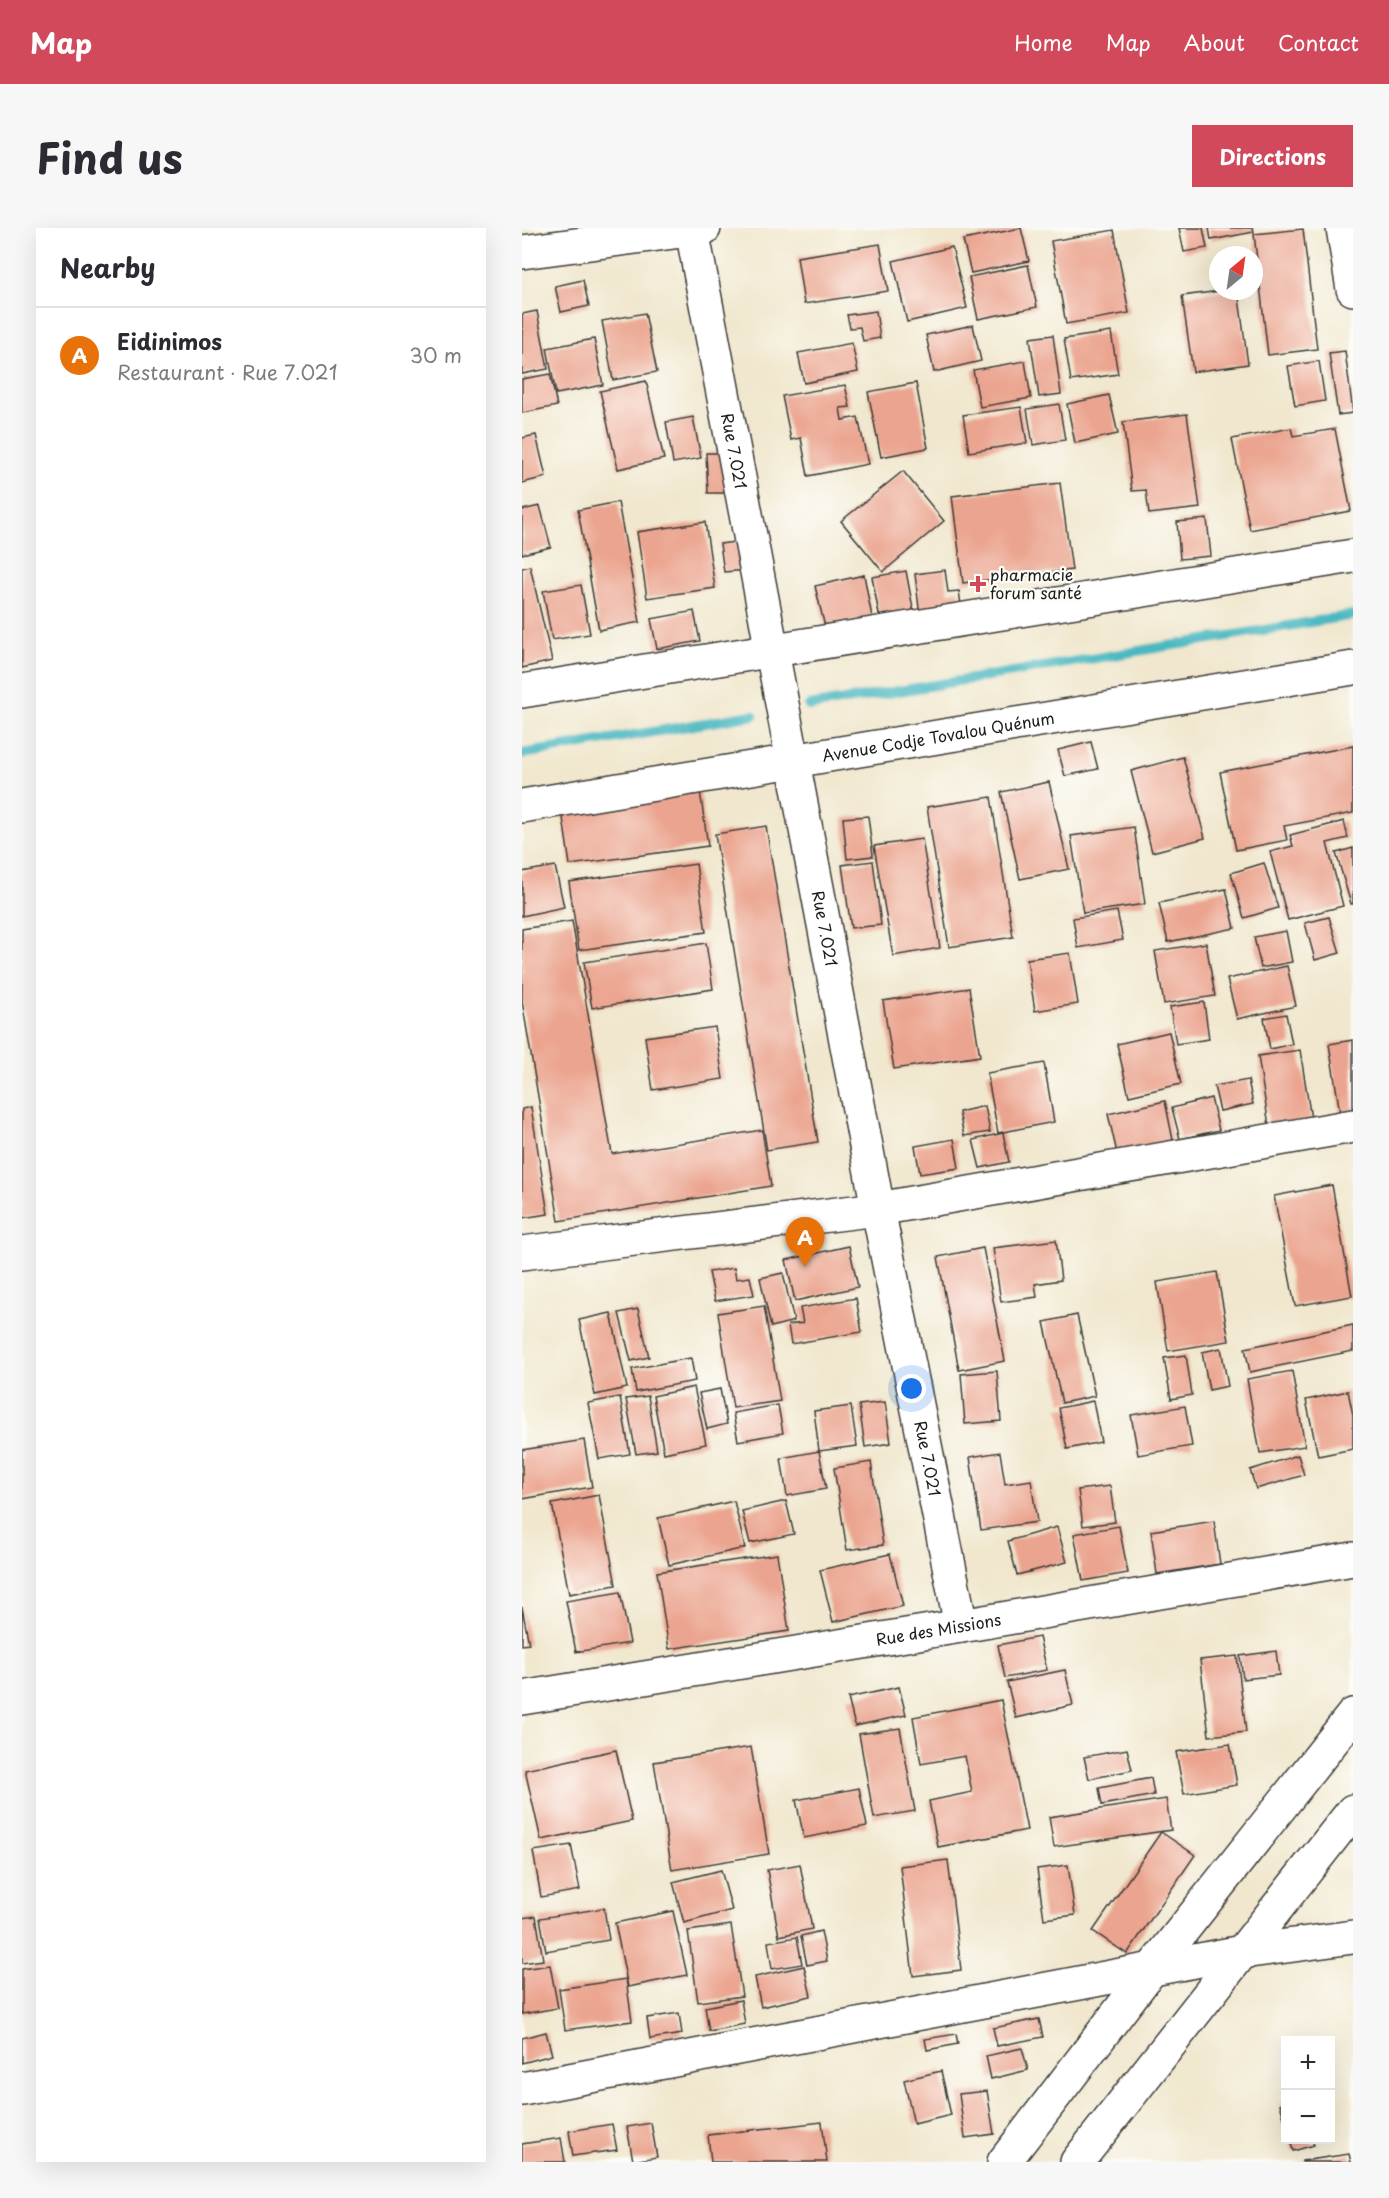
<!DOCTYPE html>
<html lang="en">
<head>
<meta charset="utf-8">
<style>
	body { margin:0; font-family:"Playpen Sans",sans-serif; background:#f7f7f7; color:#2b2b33 }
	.controls { position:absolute; right:18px; bottom:18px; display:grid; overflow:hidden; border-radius:0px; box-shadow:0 6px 24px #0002 }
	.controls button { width:54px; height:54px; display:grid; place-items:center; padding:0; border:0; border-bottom:2px solid #e1e1e2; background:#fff; color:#2b2b33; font:30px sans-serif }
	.compass { position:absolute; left:687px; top:18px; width:54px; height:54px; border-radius:50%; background:#fff; box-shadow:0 6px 24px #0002; rotate:29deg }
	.you { position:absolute; left:390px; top:1161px; width:21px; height:21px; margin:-15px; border:4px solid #fff; border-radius:50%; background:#1a73e8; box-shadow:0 0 0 9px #1a73e833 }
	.badge { display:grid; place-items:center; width:39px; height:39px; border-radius:50%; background:#d1495b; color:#fff; font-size:20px; font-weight:700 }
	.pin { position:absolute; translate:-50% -50px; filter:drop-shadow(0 2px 3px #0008) }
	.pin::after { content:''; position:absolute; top:32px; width:21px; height:18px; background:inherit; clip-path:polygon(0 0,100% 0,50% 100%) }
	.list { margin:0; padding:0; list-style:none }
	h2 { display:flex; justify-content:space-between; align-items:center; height:78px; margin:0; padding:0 24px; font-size:26px }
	h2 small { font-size:20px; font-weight:400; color:#7c7c81 }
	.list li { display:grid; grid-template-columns:39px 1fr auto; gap:18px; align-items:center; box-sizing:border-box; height:96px; padding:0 24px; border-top:2px solid #e1e1e2 }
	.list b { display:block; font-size:22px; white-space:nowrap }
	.list p { margin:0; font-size:20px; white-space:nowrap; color:#7c7c81 }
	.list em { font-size:20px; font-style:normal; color:#7c7c81 }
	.map { position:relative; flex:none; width:831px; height:1934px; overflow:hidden; border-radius:0px }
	header { display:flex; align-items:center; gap:36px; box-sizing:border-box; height:84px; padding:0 30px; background:#d1495b; color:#fff }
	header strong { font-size:28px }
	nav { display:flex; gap:33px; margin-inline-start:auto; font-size:21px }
	.intro { display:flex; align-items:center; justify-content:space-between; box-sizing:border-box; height:144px; padding:0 36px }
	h1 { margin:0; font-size:42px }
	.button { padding:15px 27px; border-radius:0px; background:#d1495b; color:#fff; font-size:21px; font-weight:700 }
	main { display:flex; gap:36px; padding:0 36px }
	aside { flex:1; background:#fff; border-radius:0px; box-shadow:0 6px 24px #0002 }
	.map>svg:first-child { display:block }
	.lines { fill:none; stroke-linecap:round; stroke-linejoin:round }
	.stream { stroke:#49b8c1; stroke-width:10 }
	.building { fill:#eba48f }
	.minor-casing { stroke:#3c3a37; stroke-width:36 }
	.minor { stroke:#fff; stroke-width:33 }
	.poi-dot { fill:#d1495b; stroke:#fdfcf7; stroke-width:2 }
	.labels { text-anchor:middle; stroke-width:4.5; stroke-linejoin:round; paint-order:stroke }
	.street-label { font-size:16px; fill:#1c1c1c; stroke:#fdfcf7 }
	.poi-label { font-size:16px; fill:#1c1c1c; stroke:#fdfcf7; text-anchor:start }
</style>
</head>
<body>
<header>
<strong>Map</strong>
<nav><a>Home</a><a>Map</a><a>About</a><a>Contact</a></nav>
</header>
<div class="intro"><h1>Find us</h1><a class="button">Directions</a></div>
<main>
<aside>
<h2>Nearby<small></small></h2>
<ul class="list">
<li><span class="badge" style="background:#e8710a">A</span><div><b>Eidinimos</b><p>Restaurant · Rue 7.021</p></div><em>30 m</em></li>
</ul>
</aside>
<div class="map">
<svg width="831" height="1934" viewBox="0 0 831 1934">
	<rect width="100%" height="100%" fill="#fdfcf7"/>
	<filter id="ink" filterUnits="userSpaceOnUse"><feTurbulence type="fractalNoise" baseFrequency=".0167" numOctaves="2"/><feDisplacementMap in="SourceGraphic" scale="12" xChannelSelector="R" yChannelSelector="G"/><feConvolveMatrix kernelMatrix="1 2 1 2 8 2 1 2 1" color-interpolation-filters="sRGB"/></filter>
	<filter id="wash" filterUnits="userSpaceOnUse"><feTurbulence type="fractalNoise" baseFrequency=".008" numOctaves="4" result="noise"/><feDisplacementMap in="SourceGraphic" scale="24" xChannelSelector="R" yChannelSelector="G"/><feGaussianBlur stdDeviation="1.35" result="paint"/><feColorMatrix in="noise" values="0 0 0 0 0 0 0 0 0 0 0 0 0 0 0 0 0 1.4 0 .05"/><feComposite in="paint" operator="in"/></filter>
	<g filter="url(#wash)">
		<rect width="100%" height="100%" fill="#f0e7ce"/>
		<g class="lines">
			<!-- stream -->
			<g class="stream">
				<polyline points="287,478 831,387"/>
				<polyline points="0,526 231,487"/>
			</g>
		</g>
		<g id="blocks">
			<!-- building -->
			<g class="building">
				<polygon points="499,0 507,33 449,45 441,12"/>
				<polygon points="657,0 681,0 685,20 662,24"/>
				<polygon points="687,0 731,0 732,4 689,12"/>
				<polygon points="781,1 795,121 746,127 732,6"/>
				<polygon points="592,2 607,85 544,96 529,13"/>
				<polygon points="358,16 366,63 282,76 275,29"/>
				<polygon points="430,19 445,80 385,94 371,33"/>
				<polygon points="506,37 515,79 456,91 447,49"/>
				<polygon points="61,52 67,78 39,84 33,58"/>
				<polygon points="698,63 716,63 726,136 671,144 660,68"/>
				<polygon points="15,83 26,141 0,146 0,86"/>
				<polygon points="354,83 358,110 341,113 338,99 328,100 325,87"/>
				<polygon points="123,85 135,144 91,152 80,93"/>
				<polygon points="451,97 459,133 412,144 404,107"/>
				<polygon points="589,104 596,146 549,153 542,111"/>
				<polygon points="531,107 539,166 517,169 508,110"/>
				<polygon points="72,111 81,157 34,166 25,120"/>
				<polygon points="330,115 336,144 282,155 276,125"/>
				<polygon points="823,123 831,185 816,187 807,125"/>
				<polygon points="503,133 509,170 458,179 451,142"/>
				<polygon points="797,133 803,173 773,178 766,138"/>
				<polygon points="28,146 35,178 0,185 0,151"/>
				<polygon points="124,153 142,231 96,241 78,163"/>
				<polygon points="394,155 406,220 359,229 346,164"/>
				<polygon points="323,157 328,179 318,180 320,192 336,189 346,236 286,248 279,210 269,212 260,168"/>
				<polygon points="587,167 596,206 553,215 545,176"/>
				<polygon points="537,176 543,212 511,217 505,181"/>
				<polygon points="499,179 505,215 447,224 441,187"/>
				<polygon points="665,186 678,280 627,286 624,262 610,263 601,194"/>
				<polygon points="171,189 179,230 151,235 144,194"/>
				<polygon points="769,200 771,208 813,201 829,283 728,302 710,211"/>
				<polygon points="14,207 24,249 0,255 0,210"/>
				<polygon points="184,225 212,225 213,265 186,265"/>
				<polygon points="381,243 422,293 361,344 319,293"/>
				<polygon points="538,255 550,342 441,355 430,268"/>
				<polygon points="96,274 118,394 77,402 56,282"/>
				<polygon points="18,278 29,319 0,326 0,282"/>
				<polygon points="685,291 689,328 658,331 655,294"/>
				<polygon points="183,294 193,360 125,370 115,304"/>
				<polygon points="221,313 225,342 202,344 198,316"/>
				<polygon points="8,338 30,433 0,440 0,340"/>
				<polygon points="423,342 426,364 437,363 440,384 398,389 393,346"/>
				<polygon points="384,343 393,391 359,397 350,349"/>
				<polygon points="342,347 350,389 303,399 293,358"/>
				<polygon points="59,357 68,406 30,412 21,363"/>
				<polygon points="172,383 178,413 135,421 129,391"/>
				<polygon points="569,514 576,541 543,548 536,522"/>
				<polygon points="831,518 831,585 762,598 765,612 714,622 698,544"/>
				<polygon points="661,529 683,610 630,624 609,543"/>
				<polygon points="527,554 547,641 498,651 479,564"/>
				<polygon points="178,563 186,618 48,637 40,583"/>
				<polygon points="469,569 491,709 427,719 405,579"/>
				<polygon points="346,588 351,628 325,631 321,590"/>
				<polygon points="822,593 826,610 805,615 821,678 766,692 748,624 771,618 768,607"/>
				<polygon points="244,598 296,914 245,922 193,606"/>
				<polygon points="612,599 623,676 561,685 549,608"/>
				<polygon points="400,611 418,720 371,728 352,618"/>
				<polygon points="831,620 831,676 829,676 814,625"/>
				<polygon points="351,633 359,697 329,700 320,637"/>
				<polygon points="742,635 756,680 722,690 709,645"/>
				<polygon points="174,636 184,704 57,722 47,654"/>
				<polygon points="33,638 42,679 0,688 0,644"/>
				<polygon points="704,661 713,700 646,714 637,675"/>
				<polygon points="595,683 601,712 556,720 551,690"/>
				<polygon points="807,689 818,725 793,732 783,695"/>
				<polygon points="50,693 90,926 240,902 249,958 37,993 0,773 0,701"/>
				<polygon points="764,703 770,734 739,740 732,709"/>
				<polygon points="184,715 191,761 70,780 62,734"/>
				<polygon points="684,715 693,768 642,776 633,723"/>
				<polygon points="548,725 556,776 513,783 505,731"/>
				<polygon points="765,738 774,778 715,791 705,751"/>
				<polygon points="447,760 458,828 372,841 361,773"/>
				<polygon points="682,774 687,811 654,816 648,779"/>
				<polygon points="764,786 770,816 748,821 742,790"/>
				<polygon points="193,799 201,851 131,862 123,809"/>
				<polygon points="647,804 659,856 607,868 595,816"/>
				<polygon points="831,812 831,883 818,885 807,816"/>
				<polygon points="778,822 790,897 748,904 736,828"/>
				<polygon points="522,835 532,894 476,905 465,845"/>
				<polygon points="726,852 731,876 698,883 692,858"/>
				<polygon points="689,870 697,902 658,911 650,880"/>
				<polygon points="643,873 651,912 595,925 586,886"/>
				<polygon points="463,878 468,904 442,908 437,884"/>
				<polygon points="9,879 26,986 0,990 0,881"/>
				<polygon points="481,905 487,934 458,940 451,912"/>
				<polygon points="432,911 437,940 398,946 393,918"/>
				<polygon points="810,957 830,1068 773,1078 752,968"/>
				<polygon points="534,1012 539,1052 513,1056 515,1069 479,1074 471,1020"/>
				<polygon points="327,1018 336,1059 273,1073 264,1032"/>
				<polygon points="461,1020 483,1133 437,1142 416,1029"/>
				<polygon points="212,1040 214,1051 228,1049 232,1067 193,1073 187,1044"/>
				<polygon points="695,1044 707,1113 646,1123 635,1054"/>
				<polygon points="261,1045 272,1093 249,1099 238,1050"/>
				<polygon points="334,1070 340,1104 269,1116 266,1097 281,1095 278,1080"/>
				<polygon points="242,1078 258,1173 211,1180 196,1085"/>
				<polygon points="116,1081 127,1129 109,1133 97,1085"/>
				<polygon points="89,1085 105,1160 73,1167 57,1092"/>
				<polygon points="555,1087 573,1168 540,1175 522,1094"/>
				<polygon points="831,1097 831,1123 728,1144 723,1120"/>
				<polygon points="699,1120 706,1158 687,1162 680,1124"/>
				<polygon points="664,1127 670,1167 649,1171 642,1130"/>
				<polygon points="169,1130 173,1153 114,1164 110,1141"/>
				<polygon points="475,1143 479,1193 443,1196 439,1146"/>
				<polygon points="770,1143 783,1218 738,1225 725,1151"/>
				<polygon points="172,1159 184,1216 142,1225 131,1168"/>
				<polygon points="198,1161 205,1196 185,1201 177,1165"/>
				<polygon points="826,1163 831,1187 831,1221 796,1228 784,1172"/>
				<polygon points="126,1168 135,1223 114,1226 104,1171"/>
				<polygon points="98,1169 108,1226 77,1231 66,1175"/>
				<polygon points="571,1173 579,1214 545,1221 537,1180"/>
				<polygon points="363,1174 369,1215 343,1219 337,1177"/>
				<polygon points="256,1177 261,1205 216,1213 211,1185"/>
				<polygon points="329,1178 335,1218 297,1223 292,1183"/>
				<polygon points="663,1178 670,1218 616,1227 609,1187"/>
				<polygon points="62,1212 70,1259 0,1271 0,1222"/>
				<polygon points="297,1223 304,1261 265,1268 259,1230"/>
				<polygon points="478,1224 483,1256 509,1252 515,1294 459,1302 448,1229"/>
				<polygon points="776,1227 782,1247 734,1261 728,1242"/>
				<polygon points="349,1234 361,1317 325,1322 312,1240"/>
				<polygon points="588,1258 593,1294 561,1298 556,1262"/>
				<polygon points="77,1267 94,1357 47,1366 30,1276"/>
				<polygon points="212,1273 223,1320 147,1337 136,1290"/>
				<polygon points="264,1273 272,1306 228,1315 220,1283"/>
				<polygon points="692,1293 698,1336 635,1346 629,1303"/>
				<polygon points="597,1298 606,1345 561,1353 552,1306"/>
				<polygon points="535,1299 545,1334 495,1347 486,1313"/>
				<polygon points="255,1326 267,1403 147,1421 135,1344"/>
				<polygon points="368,1326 381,1378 311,1394 298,1342"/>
				<polygon points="98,1364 108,1415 54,1424 44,1373"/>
				<polygon points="0,1379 7,1416 0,1417"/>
				<polygon points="517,1409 525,1442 483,1450 476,1417"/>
				<polygon points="754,1423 757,1447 721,1451 718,1428"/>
				<polygon points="715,1428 724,1504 687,1508 678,1432"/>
				<polygon points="543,1442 551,1477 494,1490 485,1454"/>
				<polygon points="377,1459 384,1487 333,1498 326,1470"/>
				<polygon points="479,1472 505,1602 416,1619 407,1573 450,1564 443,1528 399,1536 391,1489"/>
				<polygon points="378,1500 393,1583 352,1590 337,1506"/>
				<polygon points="708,1516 715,1557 662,1566 654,1524"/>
				<polygon points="229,1519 247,1626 150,1642 132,1534"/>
				<polygon points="605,1521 610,1542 567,1551 562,1529"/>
				<polygon points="94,1522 110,1593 19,1612 3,1542"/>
				<polygon points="629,1550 632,1567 580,1577 577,1560"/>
				<polygon points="337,1560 345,1598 282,1610 274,1572"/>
				<polygon points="644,1571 649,1602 532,1619 527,1589"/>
				<polygon points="639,1604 673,1627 605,1726 571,1703"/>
				<polygon points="49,1617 58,1662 19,1669 11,1623"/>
				<polygon points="426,1632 439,1742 391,1748 378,1638"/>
				<polygon points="278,1636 290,1701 257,1708 245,1642"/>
				<polygon points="546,1637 553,1687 522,1691 515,1641"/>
				<polygon points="199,1642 210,1682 162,1695 151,1654"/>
				<polygon points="82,1680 87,1712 24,1723 18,1690"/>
				<polygon points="151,1683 165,1747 106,1759 93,1695"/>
				<polygon points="14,1688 21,1732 0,1735 0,1690"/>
				<polygon points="209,1697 220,1768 176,1774 166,1703"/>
				<polygon points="299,1703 305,1733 285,1737 279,1708"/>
				<polygon points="275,1709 280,1736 250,1741 246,1714"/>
				<polygon points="28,1737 36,1780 0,1786 0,1741"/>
				<polygon points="282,1738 289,1768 239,1779 233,1749"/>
				<polygon points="104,1751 110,1793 43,1802 37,1761"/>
				<polygon points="219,1772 223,1796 187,1803 183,1779"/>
				<polygon points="157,1785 160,1806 128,1811 125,1790"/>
				<polygon points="517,1791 521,1809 475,1818 471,1800"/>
				<polygon points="24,1804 30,1827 0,1835 0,1810"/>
				<polygon points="434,1806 436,1816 405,1822 403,1811"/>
				<polygon points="500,1820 506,1842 469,1851 464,1828"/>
				<polygon points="419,1843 429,1887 392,1896 382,1852"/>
				<polygon points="465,1863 472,1906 443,1910 437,1866"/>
				<polygon points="764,1874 764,1894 763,1894 758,1876"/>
				<polygon points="300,1894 305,1934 189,1934 186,1907"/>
				<polygon points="129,1895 135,1929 111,1933 105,1899"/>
				<polygon points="90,1896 95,1922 51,1928 47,1903"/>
				<polygon points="39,1910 43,1934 0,1934 0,1916"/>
				<polygon points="768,1912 790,1912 792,1917 771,1923"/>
				<polygon points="827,1926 829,1934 780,1934 780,1933"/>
			</g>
		</g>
	</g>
	<g filter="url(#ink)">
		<use href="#blocks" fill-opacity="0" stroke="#3c3a37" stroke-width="1.5"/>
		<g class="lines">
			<defs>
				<g id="minor">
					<polyline points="821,0 831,61"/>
					<path id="s1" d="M170,2L356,981L439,1398"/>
					<polyline points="0,24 182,0"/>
					<polyline points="0,463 831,328"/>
					<path id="s2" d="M0,578L831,440"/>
					<polyline points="0,1025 356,981 831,898"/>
					<path id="s3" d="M0,1470L439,1398L831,1331"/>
					<polyline points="0,1861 720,1724 831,1709"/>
					<polyline points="482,1934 629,1742 831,1487"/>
					<polyline points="555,1934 831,1583"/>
				</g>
			</defs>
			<!-- minor casing -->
			<use href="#minor" class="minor-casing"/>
			<!-- minor -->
			<use href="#minor" class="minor"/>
		</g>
	</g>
	<!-- markers -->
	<path class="poi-dot" d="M453 347h6v6h6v6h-6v6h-6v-6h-6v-6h6z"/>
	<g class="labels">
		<!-- street labels -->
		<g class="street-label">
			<text dy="6" stroke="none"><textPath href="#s1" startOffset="225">Rue 7.021</textPath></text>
			<text dy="6" stroke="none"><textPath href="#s2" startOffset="422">Avenue Codje Tovalou Quénum</textPath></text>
			<text dy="6" stroke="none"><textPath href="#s1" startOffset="711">Rue 7.021</textPath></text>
			<text dy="6" stroke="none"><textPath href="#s1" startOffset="1251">Rue 7.021</textPath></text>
			<text dy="6" stroke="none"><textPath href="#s3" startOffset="422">Rue des Missions</textPath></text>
		</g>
		<!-- poi labels -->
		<g class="poi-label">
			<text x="468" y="353">pharmacie<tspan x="468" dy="18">forum santé</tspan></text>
		</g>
	</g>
</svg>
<div class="controls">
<button>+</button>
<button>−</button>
</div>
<svg class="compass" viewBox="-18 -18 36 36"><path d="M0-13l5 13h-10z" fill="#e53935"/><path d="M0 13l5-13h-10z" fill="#7c7c81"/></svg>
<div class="you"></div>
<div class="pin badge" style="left:283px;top:1039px;background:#e8710a">A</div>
</div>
</main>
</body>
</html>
